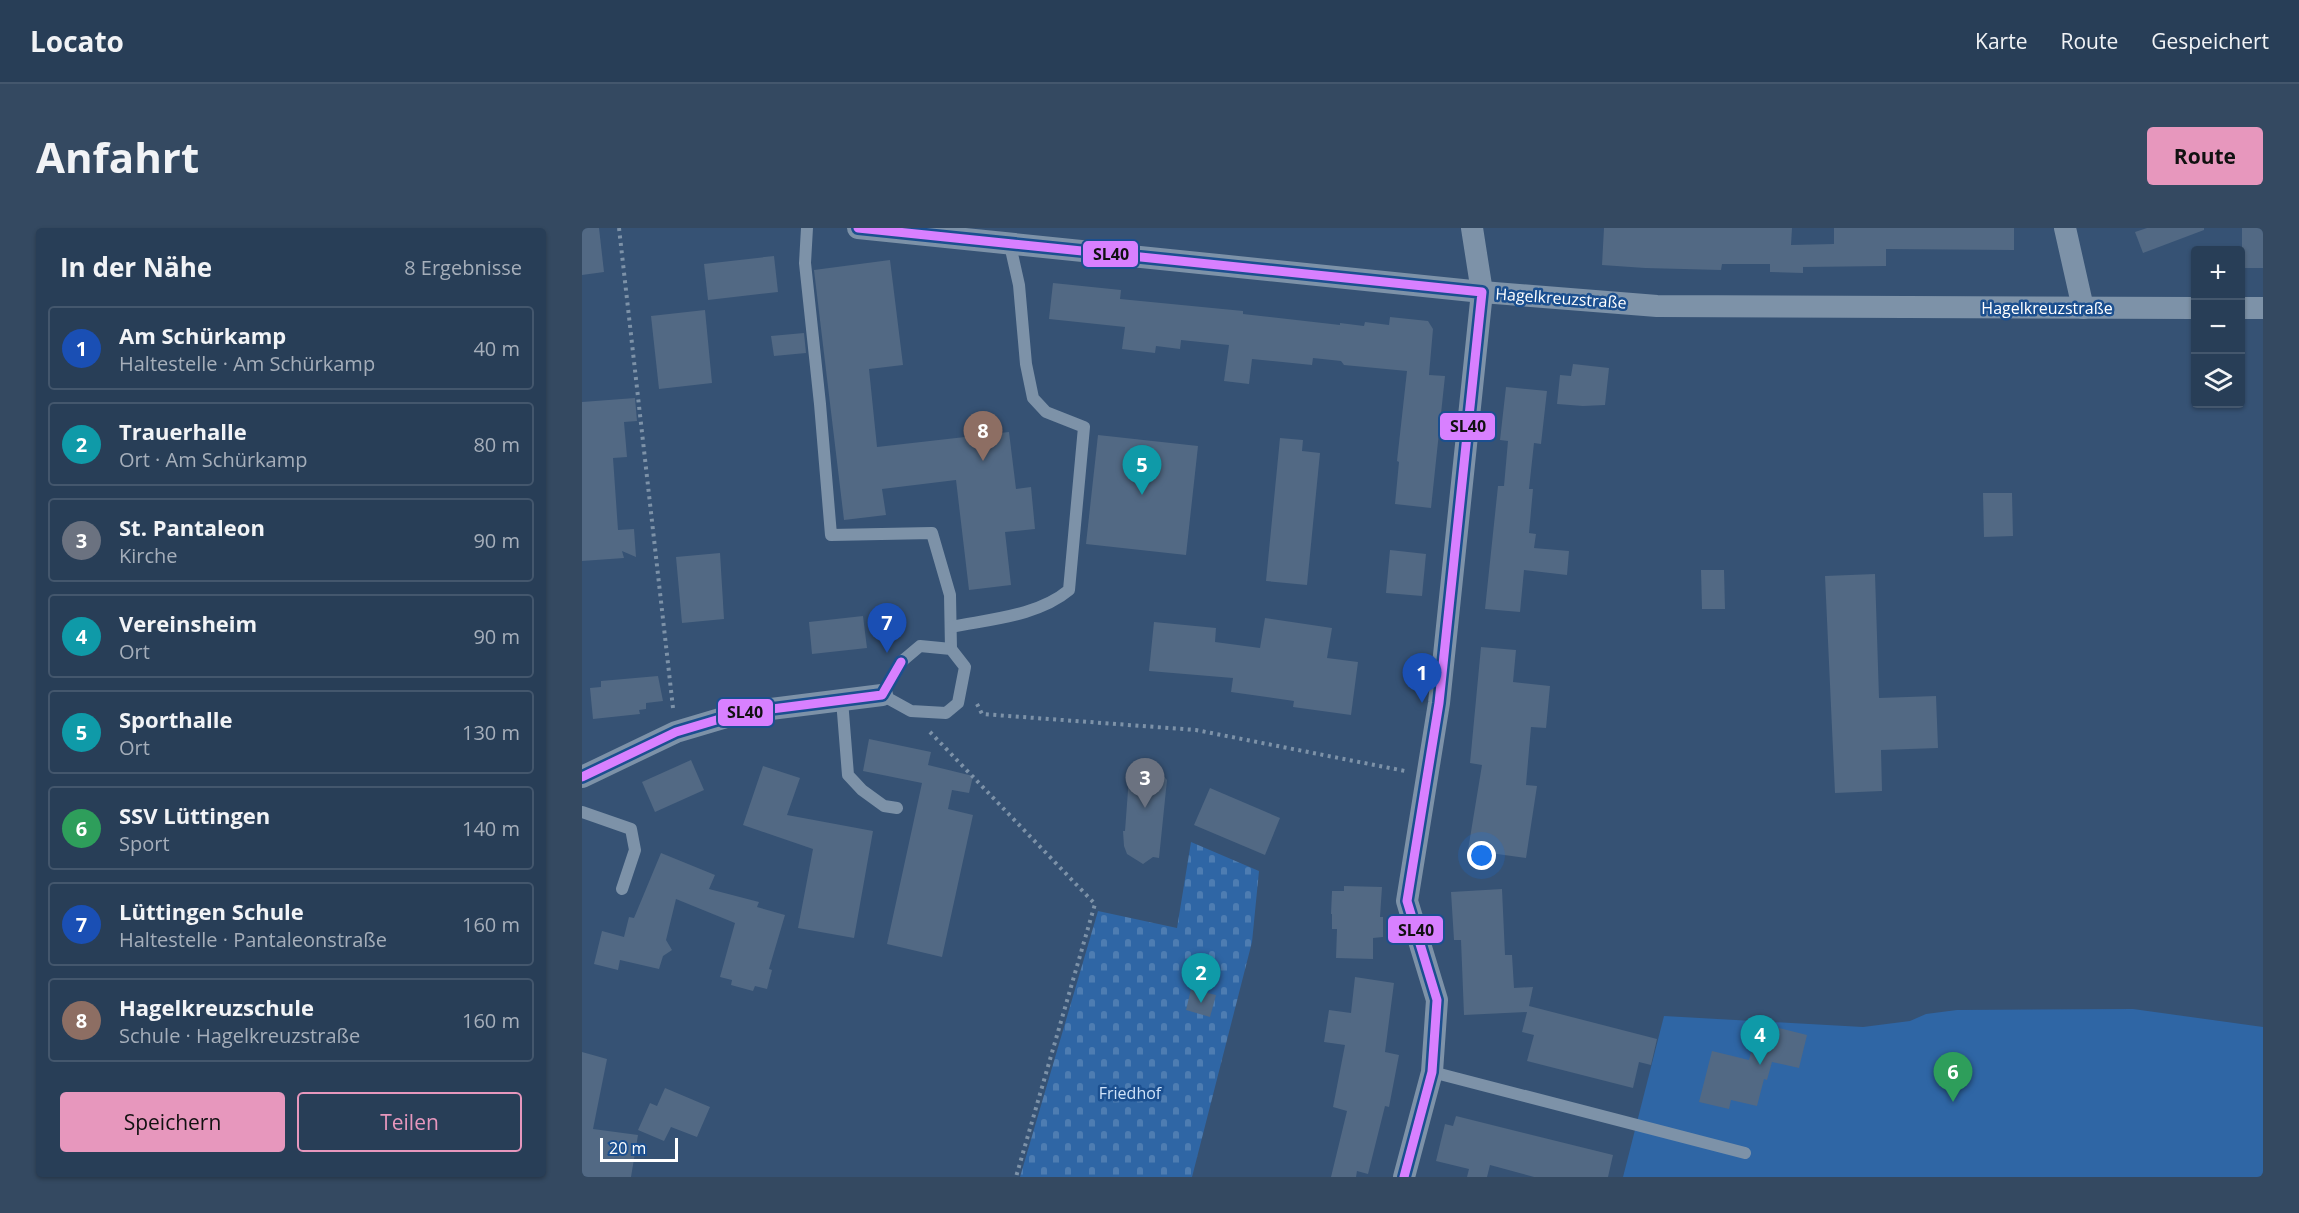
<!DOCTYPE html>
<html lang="de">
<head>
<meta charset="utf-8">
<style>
	body { margin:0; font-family:"Open Sans",sans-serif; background:#344961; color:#f1f3f6 }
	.controls { position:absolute; right:18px; top:18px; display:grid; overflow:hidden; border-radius:6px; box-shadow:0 2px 4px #0004 }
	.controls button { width:54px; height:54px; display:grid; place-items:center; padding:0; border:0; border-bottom:2px solid #44576d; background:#283e57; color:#f1f3f6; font:30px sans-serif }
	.scale { position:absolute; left:18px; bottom:15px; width:78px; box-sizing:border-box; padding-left:6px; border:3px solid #fff; border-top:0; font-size:16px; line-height:21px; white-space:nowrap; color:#fff; -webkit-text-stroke:4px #1b4f8f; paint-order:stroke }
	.you { position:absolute; left:900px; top:628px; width:21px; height:21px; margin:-15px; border:4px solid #fff; border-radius:50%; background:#1a73e8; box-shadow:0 0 0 9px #1a73e833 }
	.badge { display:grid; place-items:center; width:39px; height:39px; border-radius:50%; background:#e797bd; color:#fff; font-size:20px; font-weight:700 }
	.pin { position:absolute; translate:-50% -50px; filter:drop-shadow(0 2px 3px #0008) }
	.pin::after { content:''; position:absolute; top:32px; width:21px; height:18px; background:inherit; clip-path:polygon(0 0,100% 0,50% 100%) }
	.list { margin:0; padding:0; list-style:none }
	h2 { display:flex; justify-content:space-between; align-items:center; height:78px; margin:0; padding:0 24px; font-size:26px }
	h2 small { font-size:20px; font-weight:400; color:#a5aeba }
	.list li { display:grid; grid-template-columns:39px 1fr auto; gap:18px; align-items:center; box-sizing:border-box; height:84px; margin:0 12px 12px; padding:0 12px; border:2px solid #44576d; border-radius:6px }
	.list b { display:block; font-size:22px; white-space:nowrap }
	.list p { margin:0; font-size:20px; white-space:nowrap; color:#a5aeba }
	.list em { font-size:20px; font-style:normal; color:#a5aeba }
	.actions { display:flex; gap:12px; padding:18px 24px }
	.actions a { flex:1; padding:14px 0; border:2px solid #e797bd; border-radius:6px; text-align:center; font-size:21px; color:#e797bd }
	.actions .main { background:#e797bd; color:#111 }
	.icon { flex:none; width:33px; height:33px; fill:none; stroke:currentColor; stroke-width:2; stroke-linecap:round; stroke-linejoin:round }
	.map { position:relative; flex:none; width:1681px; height:949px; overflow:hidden; border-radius:6px }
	header { display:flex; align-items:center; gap:36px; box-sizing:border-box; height:84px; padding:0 30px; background:#283e57; border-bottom:2px solid #44576d }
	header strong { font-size:28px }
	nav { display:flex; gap:33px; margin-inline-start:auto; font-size:21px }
	.intro { display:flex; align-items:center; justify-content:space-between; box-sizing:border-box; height:144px; padding:0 36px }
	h1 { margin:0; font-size:42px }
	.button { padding:15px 27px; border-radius:6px; background:#e797bd; color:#111; font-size:21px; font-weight:700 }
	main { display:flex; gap:36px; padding:0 36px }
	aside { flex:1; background:#283e57; border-radius:6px; box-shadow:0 2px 4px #0004 }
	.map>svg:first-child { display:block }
	.cemetery { fill:url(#cemetery-stones) }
	.pitch { fill:#2f66a5 }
	.building { fill:#526984 }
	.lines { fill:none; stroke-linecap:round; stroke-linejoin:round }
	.path { stroke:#7d92a8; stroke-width:4; stroke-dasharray:3 4.5; stroke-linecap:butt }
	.service { stroke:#7d92a8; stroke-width:12 }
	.minor { stroke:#7d92a8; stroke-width:22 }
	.bus-1-casing { stroke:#1b4f8f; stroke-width:14 }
	.bus-1 { stroke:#d880ff; stroke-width:9 }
	.labels { text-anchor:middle; stroke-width:5; stroke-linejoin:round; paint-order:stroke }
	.street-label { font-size:16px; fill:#fff; stroke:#1b4f8f }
	.park-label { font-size:16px; fill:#cfe3fa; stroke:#1b4f8f }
	.line-badge { stroke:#1b4f8f; stroke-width:2 }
	.pale-badge-label { font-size:16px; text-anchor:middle; font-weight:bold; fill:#111 }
</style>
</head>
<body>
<header>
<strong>Locato</strong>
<nav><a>Karte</a><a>Route</a><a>Gespeichert</a></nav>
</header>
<div class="intro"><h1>Anfahrt</h1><a class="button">Route</a></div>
<main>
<aside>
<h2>In der Nähe<small>8 Ergebnisse</small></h2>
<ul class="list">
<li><span class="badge" style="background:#1a4fb4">1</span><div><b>Am Schürkamp</b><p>Haltestelle · Am Schürkamp</p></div><em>40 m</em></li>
<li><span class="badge" style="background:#0f9aa8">2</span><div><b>Trauerhalle</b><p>Ort · Am Schürkamp</p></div><em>80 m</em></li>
<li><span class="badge" style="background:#6b7280">3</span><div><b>St. Pantaleon</b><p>Kirche</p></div><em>90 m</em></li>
<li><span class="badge" style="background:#0f9aa8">4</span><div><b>Vereinsheim</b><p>Ort</p></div><em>90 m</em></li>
<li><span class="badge" style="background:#0f9aa8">5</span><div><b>Sporthalle</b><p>Ort</p></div><em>130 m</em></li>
<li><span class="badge" style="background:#2e9e5b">6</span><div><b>SSV Lüttingen</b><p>Sport</p></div><em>140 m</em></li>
<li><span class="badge" style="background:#1a4fb4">7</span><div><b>Lüttingen Schule</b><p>Haltestelle · Pantaleonstraße</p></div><em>160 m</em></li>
<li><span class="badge" style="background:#8d6e63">8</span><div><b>Hagelkreuzschule</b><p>Schule · Hagelkreuzstraße</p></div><em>160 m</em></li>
</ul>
<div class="actions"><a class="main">Speichern</a><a>Teilen</a></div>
</aside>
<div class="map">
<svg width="1681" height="949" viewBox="0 0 1681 949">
	<defs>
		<pattern id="cemetery-stones" width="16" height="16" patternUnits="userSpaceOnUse" patternTransform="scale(1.5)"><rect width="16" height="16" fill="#2f66a5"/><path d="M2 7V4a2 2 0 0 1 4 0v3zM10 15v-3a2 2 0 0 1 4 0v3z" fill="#4e7db2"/></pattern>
	</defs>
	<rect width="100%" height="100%" fill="#365274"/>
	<!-- cemetery -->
	<polygon class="cemetery" points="609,614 677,643 670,714 610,949 438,949 516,683 595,700"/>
	<!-- pitch -->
	<polygon class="pitch" points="1551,781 1681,799 1681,949 1041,949 1082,788 1281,799 1328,793 1344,786 1375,782"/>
	<!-- building -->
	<g class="building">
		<polygon points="0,0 17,0 22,44 0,47"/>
		<polygon points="1022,0 1210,0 1209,17 1252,16 1252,0 1432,0 1432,22 1304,21 1304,38 1221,39 1221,45 1188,44 1188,36 1140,36 1139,42 1063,40 1020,37"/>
		<polygon points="1565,0 1622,0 1622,2 1561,25 1553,4"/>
		<rect x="1660" y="0" width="21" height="40"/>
		<polygon points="192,28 196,64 126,72 122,36"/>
		<polygon points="308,32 321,137 287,141 295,219 427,204 434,261 449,259 453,301 423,304 429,357 387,362 374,252 300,261 304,287 262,292 232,42"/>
		<polygon points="471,55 539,62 538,71 661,83 661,86 758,97 758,95 782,98 783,94 807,97 808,89 846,93 851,101 847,147 863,148 849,280 813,276 817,234 815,233 825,143 762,137 759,133 731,130 730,137 670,131 667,156 642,153 647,117 599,112 598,121 574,118 573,125 540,121 543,99 467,91"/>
		<polygon points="123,82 130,155 77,161 69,88"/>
		<polygon points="222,105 224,125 192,128 189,108"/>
		<polygon points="991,136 1027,140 1023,177 1001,178 975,176 978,147 989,148"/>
		<polygon points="924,159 965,163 959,216 952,215 947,261 951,261 947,305 954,306 952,320 987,323 985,347 942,342 938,384 903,381 916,258 922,258 926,213 918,212"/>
		<polygon points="53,170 55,193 42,194 45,229 31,230 36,302 52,301 54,329 40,323 42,330 0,333 0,174"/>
		<polygon points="516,207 616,218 604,327 504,316"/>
		<polygon points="698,210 721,212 720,223 738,225 725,357 684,353"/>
		<polygon points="1401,265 1430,265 1431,308 1402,309"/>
		<polygon points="808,322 844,326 840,368 804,365"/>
		<polygon points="138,325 142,391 100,395 94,329"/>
		<polygon points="1119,342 1142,342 1143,381 1120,381"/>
		<polygon points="1293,346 1297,470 1354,468 1356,520 1299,522 1300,563 1253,565 1243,348"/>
		<polygon points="281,388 285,420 230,426 227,394"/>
		<polygon points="683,390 750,400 745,430 776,434 769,487 711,479 712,473 649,464 651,450 567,443 572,394 634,400 633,414 678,420"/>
		<polygon points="899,419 934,422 931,454 968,458 964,500 949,499 944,557 955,558 944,630 886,622 900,537 888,535"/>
		<polygon points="76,448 81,473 64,475 64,481 57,482 58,486 11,491 8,460 19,459 19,453"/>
		<polygon points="287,511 349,524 346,537 391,548 387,565 370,562 366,581 391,587 360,729 305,716 340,555 281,543"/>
		<polygon points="109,532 122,562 73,584 60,554"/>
		<polygon points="560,536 572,538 585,552 577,630 571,629 561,636 545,626 542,618 541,603 543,603 547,549"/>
		<polygon points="181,538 218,550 205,587 291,603 272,710 216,700 231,621 161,597"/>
		<polygon points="628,560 698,590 683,627 612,597"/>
		<polygon points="79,625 133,647 127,661 177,674 175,679 203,687 187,741 190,742 185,761 173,758 171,763 149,757 150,752 138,749 153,695 94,671 84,712 90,722 81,728 77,741 38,732 36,742 12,736 20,703 42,709 47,689 52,690"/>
		<polygon points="762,658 800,659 798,689 801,689 801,709 791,710 791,731 754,730 755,701 750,701 750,686 749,686 750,663 762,663"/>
		<polygon points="920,661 923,727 930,727 932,760 951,759 947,778 1075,811 1069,837 1057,834 1051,860 945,833 952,807 940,804 945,784 882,787 879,712 872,712 869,664"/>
		<polygon points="773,749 812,755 803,824 817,827 807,879 803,878 786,946 775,943 774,949 749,949 765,883 751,879 763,817 742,814 747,782 769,785"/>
		<polygon points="609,761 634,767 628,789 604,782"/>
		<polygon points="1177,795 1225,807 1217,840 1190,834 1185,852 1182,851 1175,878 1149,872 1147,881 1117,874 1130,823 1167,832"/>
		<polygon points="0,824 25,831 11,901 56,907 49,949 0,949"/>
		<polygon points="83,860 128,879 115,909 89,899 82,913 56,902 68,875 75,878"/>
		<polygon points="874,888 1031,927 1026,949 952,949 908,937 905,949 885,949 887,941 854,933 863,896 871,898"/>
	</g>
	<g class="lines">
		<!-- path -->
		<g class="path">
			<polyline points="37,0 91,480"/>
			<polyline points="395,476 400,486 614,502 823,543"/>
			<polyline points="348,504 513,676 434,949"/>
		</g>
		<!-- service -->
		<g class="service">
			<polyline points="225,0 223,35 238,176 249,307 350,305 368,367 369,421"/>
			<path d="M369,399C408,391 456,388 487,362L502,199L464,184L451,170L444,136L437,57L428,17"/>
			<polygon points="338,418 369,421 383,439 376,475 364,485 329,483 300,467 319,434"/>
			<polyline points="260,472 266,547 280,562 302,578 315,580"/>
			<polyline points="0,584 49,601 53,622 40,661"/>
			<polyline points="850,844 1163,925"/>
		</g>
		<!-- minor -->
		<g class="minor">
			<polyline points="276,0 900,64 1075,78 1614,80"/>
			<polyline points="1483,0 1501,80"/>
			<polyline points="1658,80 1681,80"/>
			<polyline points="0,549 94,504 158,485 300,467"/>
			<polyline points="822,949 850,844 855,772 825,673 857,475 900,64 890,0"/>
		</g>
		<defs>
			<g id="bus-1">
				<polyline points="276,0 900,64 857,475 825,673 855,772 850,844 822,949"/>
				<polyline points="0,549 94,504 158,485 300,467 319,434"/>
			</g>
		</defs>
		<!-- bus-1 casing -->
		<use href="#bus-1" class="bus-1-casing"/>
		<!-- bus-1 -->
		<use href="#bus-1" class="bus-1"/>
	</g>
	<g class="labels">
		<!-- street labels -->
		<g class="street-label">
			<text transform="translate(979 70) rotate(4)" y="6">Hagelkreuzstraße</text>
			<text x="1465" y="86">Hagelkreuzstraße</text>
		</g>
		<!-- park labels -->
		<g class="park-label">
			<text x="548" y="871">Friedhof</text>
		</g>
	</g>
	<g class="line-badge">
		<rect x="500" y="12" width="57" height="28" rx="6" fill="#d880ff"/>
		<rect x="857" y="184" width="57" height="29" rx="6" fill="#d880ff"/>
		<rect x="135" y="470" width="57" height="29" rx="6" fill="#d880ff"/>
		<rect x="805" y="687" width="57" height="29" rx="6" fill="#d880ff"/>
	</g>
	<g class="pale-badge-label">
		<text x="529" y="32">SL40</text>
		<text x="886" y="204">SL40</text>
		<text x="163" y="490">SL40</text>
		<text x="834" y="708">SL40</text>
	</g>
</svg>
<div class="controls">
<button>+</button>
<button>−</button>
<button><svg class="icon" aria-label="layers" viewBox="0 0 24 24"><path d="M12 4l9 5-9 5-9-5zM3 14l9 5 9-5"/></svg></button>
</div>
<div class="scale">20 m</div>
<div class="you"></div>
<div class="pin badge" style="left:840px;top:475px;background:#1a4fb4">1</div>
<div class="pin badge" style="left:619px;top:775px;background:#0f9aa8">2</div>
<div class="pin badge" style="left:563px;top:580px;background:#6b7280">3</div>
<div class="pin badge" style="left:1178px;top:837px;background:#0f9aa8">4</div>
<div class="pin badge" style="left:560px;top:267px;background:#0f9aa8">5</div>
<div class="pin badge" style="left:1371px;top:874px;background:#2e9e5b">6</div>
<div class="pin badge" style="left:305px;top:425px;background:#1a4fb4">7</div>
<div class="pin badge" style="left:401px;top:233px;background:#8d6e63">8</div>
</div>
</main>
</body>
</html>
